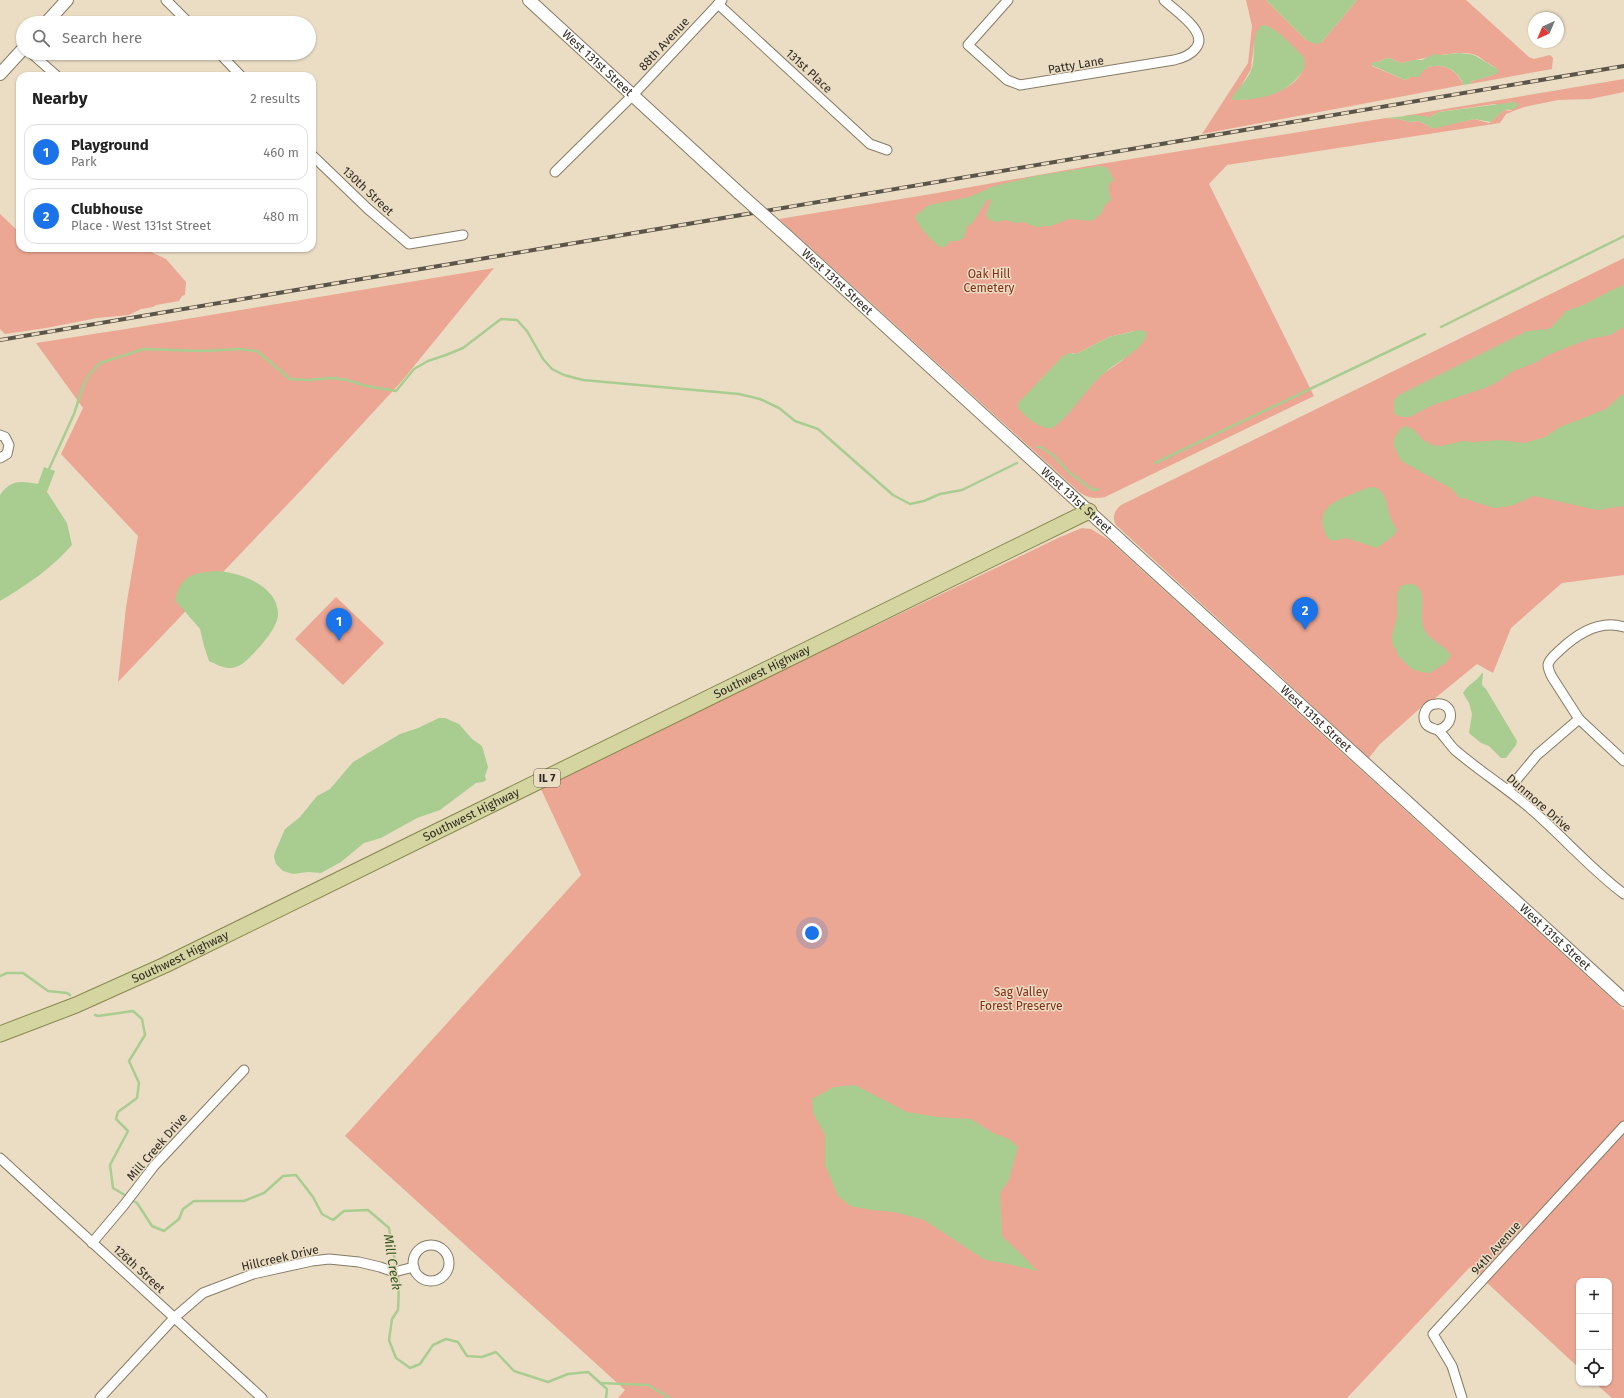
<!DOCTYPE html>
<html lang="en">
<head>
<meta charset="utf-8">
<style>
	body { margin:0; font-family:"Fira Sans",sans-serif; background:#f2f2f2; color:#222 }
	.controls { position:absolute; right:12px; bottom:12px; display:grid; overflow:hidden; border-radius:8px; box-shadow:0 1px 3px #0004 }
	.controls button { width:36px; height:36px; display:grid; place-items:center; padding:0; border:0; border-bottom:1px solid #e0e0e0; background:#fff; color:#222; font:20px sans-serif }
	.compass { position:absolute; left:1528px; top:12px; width:36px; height:36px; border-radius:50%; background:#fff; box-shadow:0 1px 3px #0004; rotate:224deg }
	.you { position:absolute; left:812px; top:933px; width:14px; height:14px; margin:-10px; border:3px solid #fff; border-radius:50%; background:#1a73e8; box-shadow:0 0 0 6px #1a73e833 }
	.badge { display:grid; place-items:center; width:26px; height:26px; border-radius:50%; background:#1a73e8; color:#fff; font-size:13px; font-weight:700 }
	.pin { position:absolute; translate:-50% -33px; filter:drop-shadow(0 1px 2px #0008) }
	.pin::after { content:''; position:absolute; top:21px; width:14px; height:12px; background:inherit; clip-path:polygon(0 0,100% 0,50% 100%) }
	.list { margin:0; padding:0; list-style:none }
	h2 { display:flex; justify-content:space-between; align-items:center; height:52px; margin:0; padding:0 16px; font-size:17px }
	h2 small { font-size:13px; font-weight:400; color:#767676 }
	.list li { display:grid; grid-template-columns:26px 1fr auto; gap:12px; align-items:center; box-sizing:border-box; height:56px; margin:0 8px 8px; padding:0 8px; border:1px solid #e0e0e0; border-radius:12px }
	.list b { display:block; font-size:15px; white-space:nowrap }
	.list p { margin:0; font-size:13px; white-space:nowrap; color:#767676 }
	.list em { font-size:13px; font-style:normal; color:#767676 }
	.icon { flex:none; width:22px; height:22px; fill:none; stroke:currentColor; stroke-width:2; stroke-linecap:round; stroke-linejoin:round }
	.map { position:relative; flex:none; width:1624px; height:1398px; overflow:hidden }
	.search { position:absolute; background:#fff; box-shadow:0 1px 3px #0004; left:16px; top:16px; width:300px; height:44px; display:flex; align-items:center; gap:10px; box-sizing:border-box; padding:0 14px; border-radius:22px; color:#767676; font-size:15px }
	.panel { position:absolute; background:#fff; box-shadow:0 1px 3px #0004; left:16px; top:72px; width:300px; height:180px; border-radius:12px }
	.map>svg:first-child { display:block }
	.green { fill:#eba793; fill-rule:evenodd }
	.water { fill:#a9cd90 }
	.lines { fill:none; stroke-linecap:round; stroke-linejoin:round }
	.stream { stroke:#a9cd90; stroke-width:2.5 }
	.minor-casing { stroke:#867b65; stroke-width:11 }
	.tertiary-casing { stroke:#867b65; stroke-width:14 }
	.primary-casing { stroke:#88874c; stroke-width:17 }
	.minor { stroke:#fff; stroke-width:9 }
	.tertiary { stroke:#fff; stroke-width:12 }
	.primary { stroke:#d4d5a1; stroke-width:15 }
	.rail-casing { stroke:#5b5448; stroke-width:4 }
	.rail { stroke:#eaddc4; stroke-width:2.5; stroke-dasharray:8; stroke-linecap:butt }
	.tertiary-bridge-casing { stroke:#867b65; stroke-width:14; stroke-linecap:butt }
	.tertiary-bridge { stroke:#fff; stroke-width:12 }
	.labels { text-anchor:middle; stroke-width:3; stroke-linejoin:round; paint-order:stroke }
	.shield { fill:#eaddc4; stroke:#686053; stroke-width:1 }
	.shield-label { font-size:11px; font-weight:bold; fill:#302b22 }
	.street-label { font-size:12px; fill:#302b22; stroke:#eaddc4 }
	.park-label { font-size:12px; fill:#832f14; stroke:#eaddc4 }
	.water-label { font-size:13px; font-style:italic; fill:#365719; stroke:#eaddc4 }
</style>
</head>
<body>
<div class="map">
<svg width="1624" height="1398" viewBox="0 0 1624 1398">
	<rect width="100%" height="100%" fill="#eaddc4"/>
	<!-- green -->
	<g class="green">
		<path d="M1246,0H1266L1306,40L1321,43L1357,0H1466L1529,57L1534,59L1550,55L1553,58L1552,69L1470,84L1472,81L1493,75L1497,68C1488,65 1481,56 1472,54C1456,50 1418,60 1401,63C1396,62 1393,58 1387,58C1382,59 1380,63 1373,62L1372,66L1405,80L1410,77H1413C1418,74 1424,69 1429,67C1444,62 1459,72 1463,85L1202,134L1248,63L1252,26ZM1277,32L1304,58C1307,91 1257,100 1233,100L1251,69L1254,44Z"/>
		<path d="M1624,79V92L1590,99L1558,100L1524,107L1506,114L1500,123L1227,165L1209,184L1314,396L1105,497C1093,499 1087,498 1078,491L779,219L937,193L1100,164L1386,118L1399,119L1410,122L1419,121L1432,128L1474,119L1489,123L1504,110L1513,111L1495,104L1439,112L1430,117L1403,116ZM1134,331L1123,360L1100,376L1055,426L1036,422L1030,419L1040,380L1072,353L1076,354L1109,337Z"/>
		<polygon points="0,214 20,233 20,248 143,248 166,259 186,282 185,295 182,296 179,301 156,305 153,307 141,309 129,315 97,318 46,328 5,334 0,329"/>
		<path d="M1624,258V575L1562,583L1511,628L1493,673L1477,664L1434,699L1426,703L1379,745L1369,758L1116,525C1112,517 1114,511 1121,505Z"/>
		<polygon points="494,268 401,382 307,484 118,682 126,607 138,536 61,454 83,408 36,343 132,328"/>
		<polygon points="1082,528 1091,529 1109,540 1624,1010 1624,1398 1612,1398 1595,1383 1609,1383 1609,1281 1579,1281 1579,1368 1470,1267 1347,1398 618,1398 625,1390 345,1136 581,875 540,787 1060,537"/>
		<polygon points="336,597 384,643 343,685 295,639"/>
	</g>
	<!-- water -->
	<g class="water">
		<polygon points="1266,0 1357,0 1321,43 1315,44 1306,40"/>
		<path d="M1262,25C1275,25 1293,47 1302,55L1304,58L1305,67C1290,94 1262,100 1233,100L1232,97C1239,88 1248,79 1252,68C1256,54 1250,36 1262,25Z"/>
		<path d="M1460,53C1464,54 1469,53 1473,55C1482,58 1488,65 1497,68L1498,72L1496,74C1488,77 1480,79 1472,81L1470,84L1463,85C1460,71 1441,61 1427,68C1423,70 1421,73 1419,77H1410L1405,80L1371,65L1373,62C1380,63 1382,59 1387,58C1393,58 1396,62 1401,63L1414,60H1422L1434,54L1442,55Z"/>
		<polygon points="1515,102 1519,104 1515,109 1504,110 1491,122 1474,119 1436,128 1432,128 1419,121 1410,122 1399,119 1386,118 1415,115 1430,117 1439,112"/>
		<path d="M1100,166L1108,168L1114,181L1110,182C1107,189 1110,193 1111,200L1105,205L1101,214L1092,221L1069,219L1051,226L1036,227L1023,222L1016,223L1005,220L997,222L989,220L986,215L991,200L989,199L987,200L973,222L967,227L964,238L957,241H951C948,244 945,248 941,247C935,246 915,222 915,216L929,205L969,197L994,186L1035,176Z"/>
		<polygon points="1624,285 1624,327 1610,335 1589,339 1555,352 1544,357 1537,362 1513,371 1499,381 1488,387 1433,405 1409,417 1401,417 1395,414 1394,411 1394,400 1399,395 1527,331 1548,329 1552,327 1566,311 1583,305 1610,291"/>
		<path d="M1139,330L1147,332C1147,347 1119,361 1108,370C1087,386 1074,412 1053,428C1040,430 1026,417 1018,408V403L1021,400L1063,356L1070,353L1076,354L1109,337Z"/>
		<polygon points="1624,393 1624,506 1597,510 1534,496 1511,506 1494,508 1463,498 1459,498 1452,489 1403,462 1400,459 1394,446 1394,439 1400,429 1406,426 1414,430 1423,440 1432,445 1441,446 1463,441 1475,442 1500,440 1524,443 1545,437 1560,427 1606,409"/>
		<path d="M44,467L55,471L47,492L67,523L72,545C52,568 27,585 0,601V495C11,479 21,481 38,484Z"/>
		<path d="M1373,487C1388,490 1386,508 1391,519C1392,523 1396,526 1397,530L1395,534L1389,539L1377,548L1346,538L1333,541C1327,539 1326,535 1324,530C1317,509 1334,501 1350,495C1357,492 1365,488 1373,487Z"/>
		<path d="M220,571C243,574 277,586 278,613C279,626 262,645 253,654C246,661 240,668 229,668C222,668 216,664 209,661L204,646L200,629L175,600C181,573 197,572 220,571Z"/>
		<path d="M1412,584C1429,588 1419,612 1423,626C1427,640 1444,644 1451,655L1447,662L1430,673L1421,672L1412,669L1398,656L1396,649L1393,646L1392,636L1397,617V593L1402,585Z"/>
		<path d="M1482,673H1483L1482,685L1486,689L1517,741L1516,745L1506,758H1501L1489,746L1481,743L1469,733L1472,714L1469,703L1463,693C1468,684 1477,681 1482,673Z"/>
		<polygon points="439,718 445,718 459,724 472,739 482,746 488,767 485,776 486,780 483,782 476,783 440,810 417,818 381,838 364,843 341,862 321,873 308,872 293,874 283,871 276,864 274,857 275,852 285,829 300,817 317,796 330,789 353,762 400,734 418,728"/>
		<polygon points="855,1085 907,1112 938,1117 971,1119 993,1133 1009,1139 1018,1147 1009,1180 1000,1193 1002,1236 1024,1257 1037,1271 1008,1264 985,1260 924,1220 894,1212 871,1210 850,1206 838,1196 825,1165 825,1135 813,1113 812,1099 834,1087"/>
	</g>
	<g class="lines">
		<!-- stream -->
		<g class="stream">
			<polyline points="1441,327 1624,236"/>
			<polyline points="1037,447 1041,447 1054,456 1070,473 1093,490 1098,489"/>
			<polyline points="1155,463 1425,334"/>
			<polyline points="49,469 74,414 83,386 89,375 100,363 144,349 203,351 239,349 257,351 290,379 308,380 332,378 347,380 366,386 396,391 414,369 428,361 446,355 463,348 501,319 517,320 527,331 543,359 552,369 564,375 583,380 739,394 760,399 779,408 795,421 818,429 893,495 910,504 924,501 940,494 962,490 1017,463"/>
			<polyline points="0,976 7,973 23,973 48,991 67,993 70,995"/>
			<polyline points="95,1015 98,1016 133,1011 142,1019 145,1035 129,1061 139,1083 137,1098 118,1112 116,1119 128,1131 110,1165 113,1188 128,1197"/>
			<polyline points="132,1200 137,1203 152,1226 164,1231 179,1219 183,1209 194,1201 244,1201 264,1193 283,1176 296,1175 313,1197 322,1214 333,1220 344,1211 368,1210 389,1228 399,1284 398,1310 392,1319 389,1340 396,1358 410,1368 420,1364 433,1345 446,1339 458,1342 467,1356 482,1357 496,1352 514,1371 548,1382 568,1374 588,1372 607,1389 606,1398"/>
			<polyline points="600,1383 648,1385 670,1398"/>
		</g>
		<defs>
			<g id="minor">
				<polyline points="166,0 189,23"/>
				<path d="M1008,0L968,45L1007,80L1020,85L1174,60C1183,58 1191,55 1196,48C1209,32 1174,10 1164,0"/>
				<polyline points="718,4 870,144 887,150"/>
				<polyline points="31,53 57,76"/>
				<polyline points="219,53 241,76"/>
				<polyline points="312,155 368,209 409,244 463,235"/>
				<polyline points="555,172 633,95 722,0"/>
				<polyline points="0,435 5,437 9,445 7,454 0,458"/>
				<path d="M1624,627C1599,619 1577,634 1560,650C1556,654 1549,659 1548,665C1548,669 1550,673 1552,677L1579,719L1624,761"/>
				<path d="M1438,730C1456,725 1454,702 1436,704C1426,704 1421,716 1426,724C1430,729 1435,728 1439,731C1445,737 1449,744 1455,750C1477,769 1502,785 1525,804C1559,832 1588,867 1624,894"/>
				<polyline points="1508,790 1537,755 1579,719"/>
				<polyline points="0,1158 262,1398"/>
				<polyline points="92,1243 124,1205 154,1166 244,1070"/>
				<circle cx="431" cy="1263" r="18"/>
				<polyline points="100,1398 175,1317 203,1293 253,1274 312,1261 329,1259 359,1262 380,1267 394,1272 414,1267"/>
				<polyline points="1462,1398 1452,1366 1433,1334 1624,1126"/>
			</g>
			<g id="tertiary">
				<path id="s1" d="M529,0L739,193"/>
				<polyline points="46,23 67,0"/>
				<polyline points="0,74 23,49"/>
				<path id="s2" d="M787,236L1624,1000"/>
			</g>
			<g id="primary">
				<path id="s3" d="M0,1034L76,1005L165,965L1089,511"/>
			</g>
		</defs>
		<!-- minor casing -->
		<use href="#minor" class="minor-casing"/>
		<!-- tertiary casing -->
		<use href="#tertiary" class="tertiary-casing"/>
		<!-- primary casing -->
		<use href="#primary" class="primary-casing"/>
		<!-- minor -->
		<use href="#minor" class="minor"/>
		<!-- tertiary -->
		<use href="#tertiary" class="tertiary"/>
		<!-- primary -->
		<use href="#primary" class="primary"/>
		<defs>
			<polyline id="rail" points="0,340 1624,66"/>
		</defs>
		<!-- rail casing -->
		<use href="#rail" class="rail-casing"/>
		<!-- rail -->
		<use href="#rail" class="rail"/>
		<defs>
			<polyline id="tertiary-bridge" points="739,193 787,236"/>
		</defs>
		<!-- tertiary-bridge casing -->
		<use href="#tertiary-bridge" class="tertiary-bridge-casing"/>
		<!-- tertiary-bridge -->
		<use href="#tertiary-bridge" class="tertiary-bridge"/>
	</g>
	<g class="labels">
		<!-- shield labels -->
		<rect class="shield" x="534" y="769" width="26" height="18" rx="3"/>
		<g class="shield-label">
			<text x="547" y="782">IL 7</text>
		</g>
		<!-- street labels -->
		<g class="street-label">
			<text transform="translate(664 44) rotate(-47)" y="4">88th Avenue</text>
			<text dy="4" stroke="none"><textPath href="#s1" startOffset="93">West 131st Street</textPath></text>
			<text transform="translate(1076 65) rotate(-10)" y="4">Patty Lane</text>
			<text transform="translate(809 71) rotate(43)" y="4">131st Place</text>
			<text transform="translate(368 191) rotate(43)" y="4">130th Street</text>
			<text dy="4" stroke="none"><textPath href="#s2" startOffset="68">West 131st Street</textPath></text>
			<text dy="4" stroke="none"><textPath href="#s2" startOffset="392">West 131st Street</textPath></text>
			<text dy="4" stroke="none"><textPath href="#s3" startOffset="844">Southwest Highway</textPath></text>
			<text dy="4" stroke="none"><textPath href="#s2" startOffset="716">West 131st Street</textPath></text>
			<text transform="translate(1539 803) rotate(41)" y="4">Dunmore Drive</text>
			<text dy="4" stroke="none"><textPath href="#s3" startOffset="520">Southwest Highway</textPath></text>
			<text dy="4" stroke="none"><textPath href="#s2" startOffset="1040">West 131st Street</textPath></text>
			<text dy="4" stroke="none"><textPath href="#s3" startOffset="196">Southwest Highway</textPath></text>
			<text transform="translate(157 1147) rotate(-49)" y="4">Mill Creek Drive</text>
			<text transform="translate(1496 1248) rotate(-48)" y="4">94th Avenue</text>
			<text transform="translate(280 1258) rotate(-13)" y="4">Hillcreek Drive</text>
			<text transform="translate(139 1269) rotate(42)" y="4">126th Street</text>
		</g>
		<!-- park labels -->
		<g class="park-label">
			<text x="989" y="278">Oak Hill<tspan x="989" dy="14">Cemetery</tspan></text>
			<text x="1021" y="996">Sag Valley<tspan x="1021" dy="14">Forest Preserve</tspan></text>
		</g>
		<!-- water labels -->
		<g class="water-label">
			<text transform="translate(393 1262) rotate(81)" y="5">Mill Creek</text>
		</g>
	</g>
</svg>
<div class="controls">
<button>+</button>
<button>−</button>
<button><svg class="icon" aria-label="locate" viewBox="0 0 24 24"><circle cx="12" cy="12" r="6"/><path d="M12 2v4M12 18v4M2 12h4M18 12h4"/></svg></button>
</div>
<svg class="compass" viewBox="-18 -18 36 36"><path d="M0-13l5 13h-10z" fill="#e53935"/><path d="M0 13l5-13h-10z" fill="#767676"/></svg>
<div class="you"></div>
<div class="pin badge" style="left:339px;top:641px">1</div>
<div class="pin badge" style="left:1305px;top:630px">2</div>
<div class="search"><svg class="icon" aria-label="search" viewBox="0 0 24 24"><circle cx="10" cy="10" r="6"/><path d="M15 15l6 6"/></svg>Search here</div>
<section class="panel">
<h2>Nearby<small>2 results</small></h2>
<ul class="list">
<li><span class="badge">1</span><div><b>Playground</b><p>Park</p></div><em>460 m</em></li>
<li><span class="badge">2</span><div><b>Clubhouse</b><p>Place · West 131st Street</p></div><em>480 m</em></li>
</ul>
</section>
</div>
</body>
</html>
